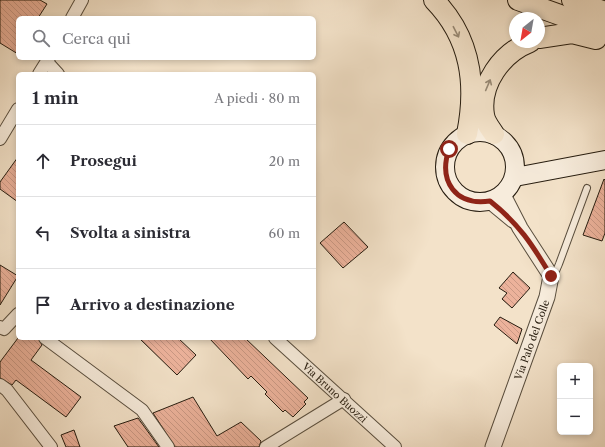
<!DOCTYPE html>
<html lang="it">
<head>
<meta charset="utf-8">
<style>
	body { margin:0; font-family:"Libre Caslon Text",serif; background:#f2f2f3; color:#2b2b33 }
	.controls { position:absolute; right:12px; bottom:12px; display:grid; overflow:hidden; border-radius:6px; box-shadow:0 2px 6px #0003 }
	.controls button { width:36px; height:36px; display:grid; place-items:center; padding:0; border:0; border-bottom:1px solid #e1e1e2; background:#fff; color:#2b2b33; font:20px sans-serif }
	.compass { position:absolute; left:509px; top:12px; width:36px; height:36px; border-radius:50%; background:#fff; box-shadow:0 2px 6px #0003; rotate:211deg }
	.stop { position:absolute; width:12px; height:12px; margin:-9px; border:3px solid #8f2418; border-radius:50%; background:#fff }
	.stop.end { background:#8f2418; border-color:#fff; box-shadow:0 1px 4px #0008 }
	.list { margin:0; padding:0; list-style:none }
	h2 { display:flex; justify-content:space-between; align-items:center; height:52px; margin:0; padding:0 16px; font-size:17px }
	h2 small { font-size:13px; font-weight:400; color:#7c7c81 }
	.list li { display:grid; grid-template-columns:26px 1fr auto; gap:12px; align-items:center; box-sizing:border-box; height:72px; padding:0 16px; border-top:1px solid #e1e1e2 }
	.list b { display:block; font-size:15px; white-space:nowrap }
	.list em { font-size:13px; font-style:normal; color:#7c7c81 }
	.icon { flex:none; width:22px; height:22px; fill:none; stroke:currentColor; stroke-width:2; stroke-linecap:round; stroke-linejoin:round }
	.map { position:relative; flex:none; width:605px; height:447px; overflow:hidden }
	.search { position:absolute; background:#fff; box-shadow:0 2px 6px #0003; left:16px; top:16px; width:300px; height:44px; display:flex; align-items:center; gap:10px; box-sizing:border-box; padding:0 14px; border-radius:6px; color:#7c7c81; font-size:15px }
	.panel { position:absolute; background:#fff; box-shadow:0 2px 6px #0003; left:16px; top:72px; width:300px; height:268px; border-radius:6px }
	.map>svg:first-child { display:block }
	.building { fill:url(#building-back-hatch); stroke:#261c0f }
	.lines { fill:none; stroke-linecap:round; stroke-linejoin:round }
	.service-casing { stroke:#594e3e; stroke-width:8 }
	.minor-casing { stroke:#594e3e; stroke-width:14 }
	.tertiary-casing { stroke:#594e3e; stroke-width:17 }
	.secondary-casing { stroke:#261c0f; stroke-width:20 }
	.primary-casing { stroke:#261c0f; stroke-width:22 }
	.service { stroke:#f7ecdc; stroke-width:6 }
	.minor { stroke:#f7ecdc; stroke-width:12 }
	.tertiary { stroke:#f7ecdc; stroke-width:15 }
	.secondary { stroke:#f7ecdc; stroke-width:18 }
	.primary { stroke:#f3e2c9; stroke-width:20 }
	.oneway { stroke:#978975 }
	.route { stroke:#8f2418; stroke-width:5 }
	.labels { text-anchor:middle; stroke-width:3; stroke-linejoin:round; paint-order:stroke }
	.street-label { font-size:10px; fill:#261c0f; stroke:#f7ecdc }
</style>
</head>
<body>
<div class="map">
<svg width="605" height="447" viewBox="0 0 605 447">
	<defs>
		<pattern id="building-back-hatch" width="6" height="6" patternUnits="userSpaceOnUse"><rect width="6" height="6" fill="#ecb29b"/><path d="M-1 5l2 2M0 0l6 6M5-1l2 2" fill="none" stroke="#ca9884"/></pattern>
	</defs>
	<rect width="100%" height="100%" fill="#f3e2c9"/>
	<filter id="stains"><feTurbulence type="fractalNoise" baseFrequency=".005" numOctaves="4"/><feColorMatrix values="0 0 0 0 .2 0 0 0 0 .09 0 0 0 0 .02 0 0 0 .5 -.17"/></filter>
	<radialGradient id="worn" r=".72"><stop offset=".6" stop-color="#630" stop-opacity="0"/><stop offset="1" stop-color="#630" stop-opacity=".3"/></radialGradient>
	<!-- building -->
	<g class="building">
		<polygon points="0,0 40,0 47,4 38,18 18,18 18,54 0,43"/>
		<polygon points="18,157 18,202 0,189 0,182"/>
		<polygon points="604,179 605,180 605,233 602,241 583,235"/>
		<polygon points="344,222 368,247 343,268 320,243"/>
		<polygon points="0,265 18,276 0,305"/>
		<polygon points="513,272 530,288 512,308 502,299 507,293 499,288"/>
		<polygon points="500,317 522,329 517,344 494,325"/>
		<polygon points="18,338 38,338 42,345 31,360 81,397 66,417 16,380 12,385 0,378 0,362"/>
		<polygon points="139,338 178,338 196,355 177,375"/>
		<polygon points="209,338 245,338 308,398 304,402 306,404 293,417 285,410 283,412 265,394 267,392 251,376 248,379"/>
		<polygon points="193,397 217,436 241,422 261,441 259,447 175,447 153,413"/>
		<polygon points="138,418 159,447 128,447 114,426"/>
		<polygon points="74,430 80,447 66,447 61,435"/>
	</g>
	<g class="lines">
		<defs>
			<polyline id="service" points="551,276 556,271 559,264 587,188"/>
			<g id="minor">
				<polyline points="72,18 82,0"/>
				<polyline points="47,62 58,74"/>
				<polyline points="39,74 49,58"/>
				<polyline points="0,139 18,109"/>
				<polyline points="0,327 4,329 18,314"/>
				<polyline points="45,338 142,410 168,447"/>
				<path id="s1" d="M275,338L395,447"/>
				<polyline points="0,385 7,390 51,447"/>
				<polyline points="266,447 344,399"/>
			</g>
			<g id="tertiary">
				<polyline points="490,201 513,220"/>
				<path id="s2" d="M493,447L547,297L551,276L520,228L503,195"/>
			</g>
			<g id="secondary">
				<circle cx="480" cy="167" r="35"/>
				<polyline points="515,177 605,160"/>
			</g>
			<g id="primary">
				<path d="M434,0C471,38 477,84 467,134"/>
				<polyline points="518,0 605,31"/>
				<polyline points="572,0 605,12"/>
				<polyline points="539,38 572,33 596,39"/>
				<path d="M494,134C490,128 485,122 484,115C479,84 502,53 530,42"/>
			</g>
		</defs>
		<!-- service casing -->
		<use href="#service" class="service-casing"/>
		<!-- minor casing -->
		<use href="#minor" class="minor-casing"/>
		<!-- tertiary casing -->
		<use href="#tertiary" class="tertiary-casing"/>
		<!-- secondary casing -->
		<use href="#secondary" class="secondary-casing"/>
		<!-- primary casing -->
		<use href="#primary" class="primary-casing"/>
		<!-- service -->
		<use href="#service" class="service"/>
		<!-- minor -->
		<use href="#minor" class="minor"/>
		<!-- tertiary -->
		<use href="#tertiary" class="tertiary"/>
		<!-- secondary -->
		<use href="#secondary" class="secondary"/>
		<!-- primary -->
		<use href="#primary" class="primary"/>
	</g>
	<!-- one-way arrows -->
	<defs><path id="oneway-shaft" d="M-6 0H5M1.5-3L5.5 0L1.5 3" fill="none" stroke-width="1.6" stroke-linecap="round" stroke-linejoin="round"/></defs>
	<g class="oneway">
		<use href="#oneway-shaft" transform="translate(456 32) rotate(63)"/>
		<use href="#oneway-shaft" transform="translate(488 85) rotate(-67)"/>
	</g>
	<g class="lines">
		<!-- route -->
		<path class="route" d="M449,149C438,182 456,206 490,201C519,224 532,244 551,276"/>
	</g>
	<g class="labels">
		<!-- street labels -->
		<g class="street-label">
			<text dy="4" stroke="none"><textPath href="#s2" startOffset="114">Via Palo del Colle</textPath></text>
			<text dy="4" stroke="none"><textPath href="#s1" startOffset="81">Via Bruno Buozzi</textPath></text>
		</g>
	</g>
	<rect width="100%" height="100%" filter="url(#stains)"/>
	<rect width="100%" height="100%" fill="url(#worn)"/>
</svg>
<div class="controls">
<button>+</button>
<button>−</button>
</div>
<svg class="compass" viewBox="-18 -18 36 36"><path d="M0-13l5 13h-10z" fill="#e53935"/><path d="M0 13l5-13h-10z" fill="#7c7c81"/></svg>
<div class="stop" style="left:449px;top:149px"></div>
<div class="stop end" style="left:551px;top:276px"></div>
<div class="search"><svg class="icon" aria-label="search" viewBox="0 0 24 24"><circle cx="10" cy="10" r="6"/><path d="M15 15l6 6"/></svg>Cerca qui</div>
<section class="panel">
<h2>1 min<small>A piedi · 80 m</small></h2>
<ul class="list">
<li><svg class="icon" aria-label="ahead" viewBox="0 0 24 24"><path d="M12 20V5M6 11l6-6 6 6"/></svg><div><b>Prosegui</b></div><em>20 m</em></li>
<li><svg class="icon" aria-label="left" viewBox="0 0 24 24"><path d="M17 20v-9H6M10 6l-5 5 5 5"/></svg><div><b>Svolta a sinistra</b></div><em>60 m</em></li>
<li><svg class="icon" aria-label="arrive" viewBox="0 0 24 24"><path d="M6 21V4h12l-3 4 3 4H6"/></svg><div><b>Arrivo a destinazione</b></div></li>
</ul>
</section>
</div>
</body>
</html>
